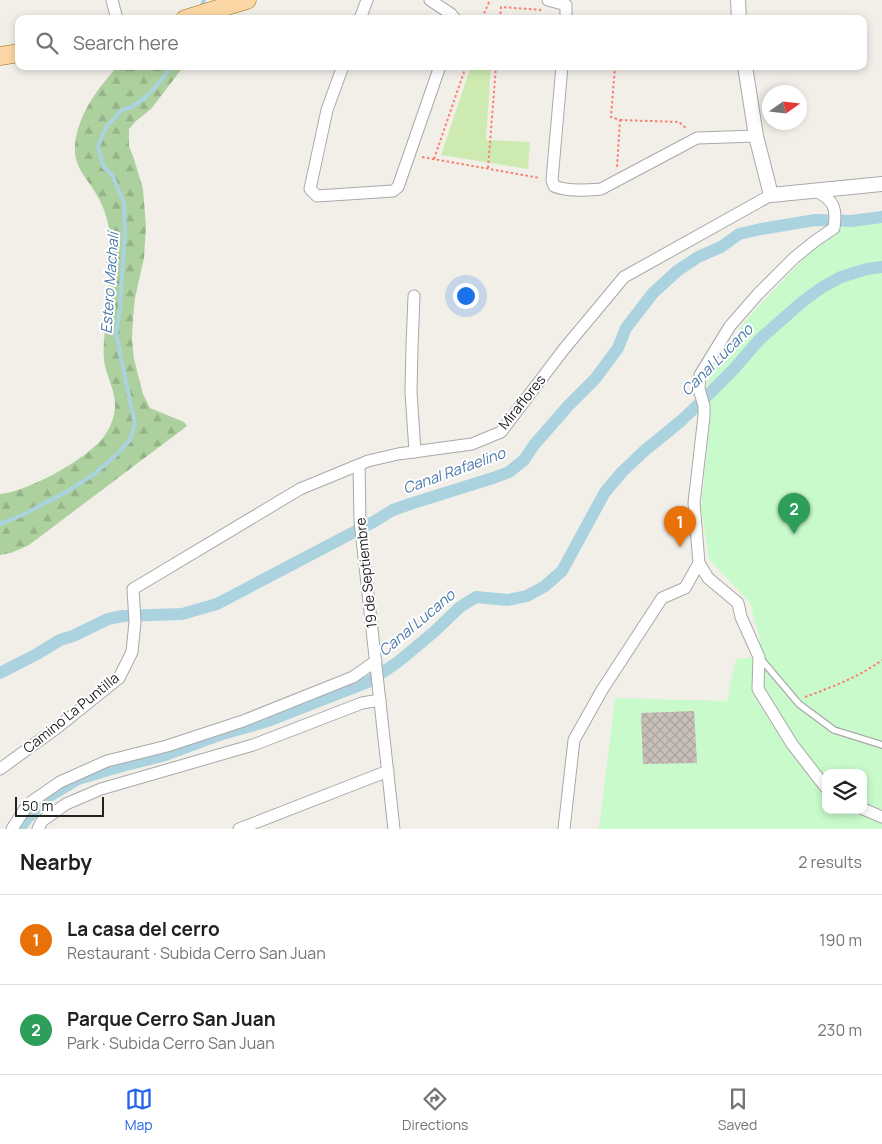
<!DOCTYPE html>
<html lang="en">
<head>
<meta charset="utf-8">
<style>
	body { margin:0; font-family:Manrope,sans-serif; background:#f2f2f2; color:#202124 }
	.controls { position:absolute; right:15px; bottom:15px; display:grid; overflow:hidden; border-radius:10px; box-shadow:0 2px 8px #0003 }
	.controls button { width:45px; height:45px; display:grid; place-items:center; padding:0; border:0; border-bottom:1px solid #e0e0e0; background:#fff; color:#202124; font:25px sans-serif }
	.compass { position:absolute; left:762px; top:85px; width:45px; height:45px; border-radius:50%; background:#fff; box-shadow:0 2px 8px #0003; rotate:76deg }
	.scale { position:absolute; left:15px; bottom:12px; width:89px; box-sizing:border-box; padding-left:5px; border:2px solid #222; border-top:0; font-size:14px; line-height:18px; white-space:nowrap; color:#222; -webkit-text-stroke:4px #fff; paint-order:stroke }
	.you { position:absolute; left:465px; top:295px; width:18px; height:18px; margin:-12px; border:4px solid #fff; border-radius:50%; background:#1a73e8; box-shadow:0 0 0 8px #1a73e833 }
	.badge { display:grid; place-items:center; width:32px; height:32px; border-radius:50%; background:#2563eb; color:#fff; font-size:16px; font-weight:700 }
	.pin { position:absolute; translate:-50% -41px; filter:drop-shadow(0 1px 2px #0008) }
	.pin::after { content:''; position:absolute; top:26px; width:18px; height:15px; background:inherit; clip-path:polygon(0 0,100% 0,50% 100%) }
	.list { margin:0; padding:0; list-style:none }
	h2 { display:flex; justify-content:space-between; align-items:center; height:65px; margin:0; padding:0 20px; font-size:21px }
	h2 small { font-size:16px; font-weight:400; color:#757577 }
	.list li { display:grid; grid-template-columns:32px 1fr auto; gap:15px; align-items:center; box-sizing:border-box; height:90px; padding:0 20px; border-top:1px solid #e0e0e0 }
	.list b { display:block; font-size:19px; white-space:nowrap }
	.list p { margin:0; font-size:16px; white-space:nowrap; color:#757577 }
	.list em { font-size:16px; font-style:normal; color:#757577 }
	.icon { flex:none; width:28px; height:28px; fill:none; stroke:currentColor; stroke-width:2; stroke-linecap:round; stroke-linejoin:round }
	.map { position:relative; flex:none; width:882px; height:829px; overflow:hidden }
	.search { position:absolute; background:#fff; box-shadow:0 2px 8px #0003; left:15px; right:15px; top:15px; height:55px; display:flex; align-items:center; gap:12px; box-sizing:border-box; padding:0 18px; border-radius:10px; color:#757577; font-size:19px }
	.sheet { height:245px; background:#fff }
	nav { display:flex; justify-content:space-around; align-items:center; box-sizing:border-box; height:70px; border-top:1px solid #e0e0e0; background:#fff; font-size:14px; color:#757577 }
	nav a { display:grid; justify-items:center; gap:2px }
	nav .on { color:#2563eb }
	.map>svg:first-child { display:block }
	.grass { fill:#cdebb0 }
	.forest { fill:url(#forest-firs) }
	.park { fill:#c8facc; fill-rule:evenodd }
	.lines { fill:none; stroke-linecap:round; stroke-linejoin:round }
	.stream { stroke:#aad3df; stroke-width:4 }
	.canal { stroke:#aad3df; stroke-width:12 }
	.building { fill:url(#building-cross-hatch) }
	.service-casing { stroke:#a9a9a9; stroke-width:8 }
	.minor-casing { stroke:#a9a9a9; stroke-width:13 }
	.tertiary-casing { stroke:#a9a9a9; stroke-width:16 }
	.primary-casing { stroke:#a06b00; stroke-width:19 }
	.path { stroke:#fa8072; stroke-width:2; stroke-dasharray:2.5 2.5; stroke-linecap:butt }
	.service { stroke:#fff; stroke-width:5.5 }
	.minor { stroke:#fff; stroke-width:11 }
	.tertiary { stroke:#fff; stroke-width:14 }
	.primary { stroke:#fcd6a4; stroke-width:18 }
	.labels { text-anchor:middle; stroke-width:4; stroke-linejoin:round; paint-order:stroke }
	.street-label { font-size:14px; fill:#222; stroke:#fff }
	.water-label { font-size:15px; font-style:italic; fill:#4a7aab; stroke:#fff }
</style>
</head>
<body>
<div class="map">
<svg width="882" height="829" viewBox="0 0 882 829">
	<defs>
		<pattern id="forest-firs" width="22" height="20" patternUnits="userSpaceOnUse" patternTransform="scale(1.25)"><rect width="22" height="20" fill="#add19e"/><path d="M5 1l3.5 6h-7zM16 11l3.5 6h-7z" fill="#95b388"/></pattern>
		<pattern id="building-cross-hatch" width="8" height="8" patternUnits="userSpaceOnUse" patternTransform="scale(1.25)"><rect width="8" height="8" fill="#c7bfb8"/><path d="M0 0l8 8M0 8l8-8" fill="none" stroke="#aba49e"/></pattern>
	</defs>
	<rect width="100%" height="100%" fill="#f2efe9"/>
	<!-- grass -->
	<polygon class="grass" points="471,66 491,66 486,140 530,142 528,169 441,155"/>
	<!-- forest -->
	<path class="forest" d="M118,66H184L151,109L136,121L129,129V146L134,159L143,189L146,226L144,258L135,298L133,318L132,339L134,359L143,394L150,408L184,422L187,426L29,545L11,553L0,555V494C29,491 83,461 102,439C109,431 114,419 115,408C116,391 106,376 104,360C103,350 104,339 105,329C105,318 108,307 108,296C109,283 107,270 107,258C108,247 111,234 108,224C106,215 103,206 99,199C89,179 73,169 75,145C78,114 98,88 118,66Z"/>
	<!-- park -->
	<path class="park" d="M882,217V829H599L615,698L727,701L736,659L759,657L760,640L750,603L709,559L701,508L711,411L707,382L744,322L783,280L813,249L851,221ZM826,773H863V810H826Z"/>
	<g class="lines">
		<!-- stream -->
		<g class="stream">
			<polyline points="201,8 204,0"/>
			<polyline points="0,524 20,516 68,491 94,474 115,456 130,440 135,424 116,334 120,307 125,231 124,203 112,175 103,166 98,146 106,127 122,110 132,107 146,97 163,78 171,66"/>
		</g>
		<!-- canal -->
		<g class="canal">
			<polyline points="0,673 37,654 60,640 73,636 108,619 123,616 182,614 217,604 375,521 393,510 410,504 493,478 509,472 524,460 534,445 548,429 568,406 595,379 618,348 626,328 653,293 677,271 698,257 721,247 739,234 761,229 815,220 851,221 882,217"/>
			<polyline points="20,829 24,822 46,798 78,779 122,766 162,756 219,735 268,721 368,682 398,662 435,631 460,607 476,597 508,600 527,596 545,586 562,571 605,492 622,472 643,452 682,420 705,398 733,370 759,340 802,302 821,288 841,277 867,269 882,267"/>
		</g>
	</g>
	<!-- building -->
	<polygon class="building" points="694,711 697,763 643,764 641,713"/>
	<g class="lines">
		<defs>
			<polyline id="service" points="761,659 799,704 834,730 882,745"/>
			<g id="minor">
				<polyline points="112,0 117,19"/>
				<polyline points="430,0 451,14 455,19"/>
				<polyline points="548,0 566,5 566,19"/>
				<polyline points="360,19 367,0"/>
				<polyline points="343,66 327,110 310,189 317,196 393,191 398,187 440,66"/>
				<path d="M562,66L552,180L554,186C567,192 588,190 601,189L697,138L756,136"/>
				<path d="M814,190C834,200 837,207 834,228L815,241L794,258L758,294L730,326L700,375L699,389L704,406V416L694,503L699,563L708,578L738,603L741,617L759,657L758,689L792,744L826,788"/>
				<polyline points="414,296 412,346 411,392 415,452"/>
				<polyline points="359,465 360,521 394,829"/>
				<polyline points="0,769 58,727 119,678 132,652 135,622 133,589 300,489 368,461 398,454 472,444 501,432 564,349 624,277 771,195"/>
				<polyline points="863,809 882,817"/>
				<polyline points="12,829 28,804 60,782 107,761 167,746 243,721 353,677 376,661"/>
				<polyline points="38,829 42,821 66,804 101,789 253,745 362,703 380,700"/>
				<polyline points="239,829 388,771"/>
				<polyline points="564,829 574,740 602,690 662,598 685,588 699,563"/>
			</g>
			<g id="tertiary">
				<polyline points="738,0 739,19"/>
				<polyline points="745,66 756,136 771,195 882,184"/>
			</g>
			<g id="primary">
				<polyline points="185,19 247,0"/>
				<polyline points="0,56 19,53"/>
			</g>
		</defs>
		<!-- service casing -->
		<use href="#service" class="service-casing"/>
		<!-- minor casing -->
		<use href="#minor" class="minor-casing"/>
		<!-- tertiary casing -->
		<use href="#tertiary" class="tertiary-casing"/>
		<!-- primary casing -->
		<use href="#primary" class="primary-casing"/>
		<!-- path -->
		<g class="path">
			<polyline points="482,18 490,0"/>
			<polyline points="500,19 501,7 542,10"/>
			<polyline points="615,66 611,117 620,120 617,167"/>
			<polyline points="620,120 679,122 687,129"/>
			<polyline points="422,157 540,178"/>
			<polyline points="434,159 466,66"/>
			<polyline points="488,168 496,66"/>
			<path d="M805,697C832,687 859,677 882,660"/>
		</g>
		<!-- service -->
		<use href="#service" class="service"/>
		<!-- minor -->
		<use href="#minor" class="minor"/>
		<!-- tertiary -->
		<use href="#tertiary" class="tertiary"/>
		<!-- primary -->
		<use href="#primary" class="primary"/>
	</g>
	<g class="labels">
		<!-- street labels -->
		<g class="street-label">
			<text transform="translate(522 402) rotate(-51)" y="5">Miraflores</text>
			<text transform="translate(366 573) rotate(-96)" y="5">19 de Septiembre</text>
			<text transform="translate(71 713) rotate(-39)" y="5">Camino La Puntilla</text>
		</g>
		<!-- water labels -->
		<g class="water-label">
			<text transform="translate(110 283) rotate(-86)" y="5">Estero Machalí</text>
			<text transform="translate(717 360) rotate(-45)" y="5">Canal Lucano</text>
			<text transform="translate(454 471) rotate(-20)" y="5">Canal Rafaelino</text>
			<text transform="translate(417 623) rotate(-40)" y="5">Canal Lucano</text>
		</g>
	</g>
</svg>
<div class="controls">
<button><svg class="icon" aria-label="layers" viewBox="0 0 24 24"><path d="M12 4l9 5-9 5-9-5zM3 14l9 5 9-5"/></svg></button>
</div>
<svg class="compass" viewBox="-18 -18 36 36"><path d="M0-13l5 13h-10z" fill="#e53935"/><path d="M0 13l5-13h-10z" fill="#757577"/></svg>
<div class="scale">50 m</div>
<div class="you"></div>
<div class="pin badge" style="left:680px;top:547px;background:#e8710a">1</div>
<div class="pin badge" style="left:794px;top:534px;background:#2e9e5b">2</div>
<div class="search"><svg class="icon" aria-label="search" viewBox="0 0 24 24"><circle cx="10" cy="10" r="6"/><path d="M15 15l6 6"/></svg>Search here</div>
</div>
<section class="sheet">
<h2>Nearby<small>2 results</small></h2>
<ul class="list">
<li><span class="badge" style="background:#e8710a">1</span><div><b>La casa del cerro</b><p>Restaurant · Subida Cerro San Juan</p></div><em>190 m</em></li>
<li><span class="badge" style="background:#2e9e5b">2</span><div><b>Parque Cerro San Juan</b><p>Park · Subida Cerro San Juan</p></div><em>230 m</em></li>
</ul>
</section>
<nav>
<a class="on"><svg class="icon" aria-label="map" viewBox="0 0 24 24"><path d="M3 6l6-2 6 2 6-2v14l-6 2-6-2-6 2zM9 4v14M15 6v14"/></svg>Map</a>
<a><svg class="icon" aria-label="directions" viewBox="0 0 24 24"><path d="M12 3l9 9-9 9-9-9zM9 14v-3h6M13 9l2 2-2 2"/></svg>Directions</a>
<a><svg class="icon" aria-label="saved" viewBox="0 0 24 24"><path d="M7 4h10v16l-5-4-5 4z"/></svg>Saved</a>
</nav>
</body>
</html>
